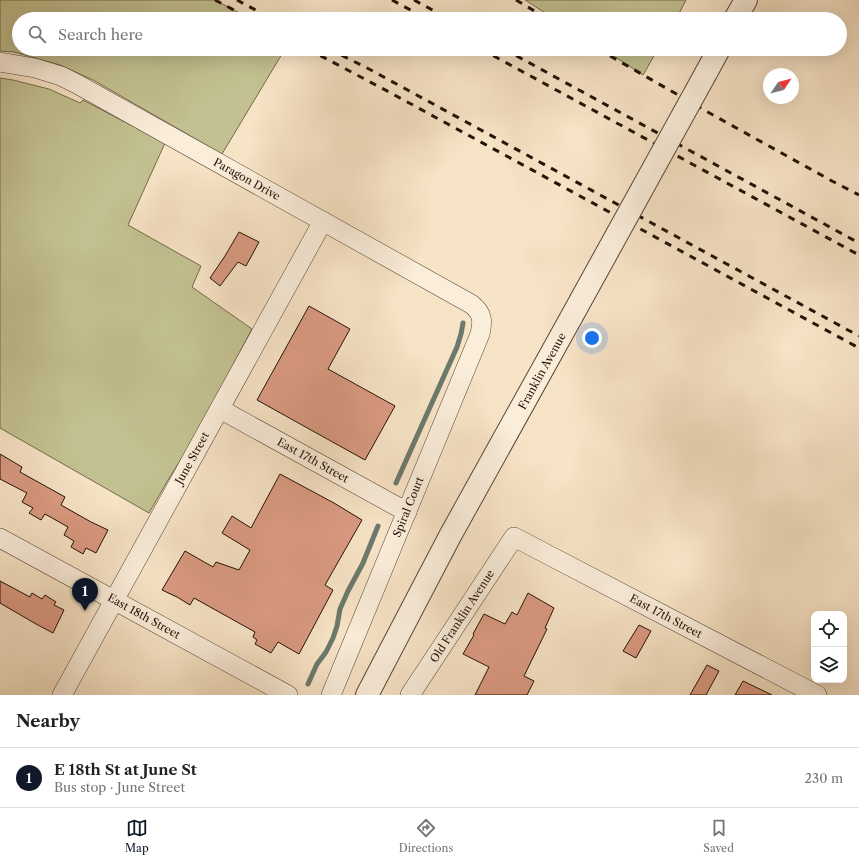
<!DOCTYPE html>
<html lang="en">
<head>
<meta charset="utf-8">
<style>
	body { margin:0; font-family:"Libre Caslon Text",serif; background:#f2f2f2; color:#222 }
	.controls { position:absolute; right:12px; bottom:12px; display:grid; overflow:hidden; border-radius:8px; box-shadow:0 4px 16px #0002 }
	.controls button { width:36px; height:36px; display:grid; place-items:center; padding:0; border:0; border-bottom:1px solid #e0e0e0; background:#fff; color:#222; font:20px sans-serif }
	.compass { position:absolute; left:763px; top:68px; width:36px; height:36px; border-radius:50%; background:#fff; box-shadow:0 4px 16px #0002; rotate:55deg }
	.you { position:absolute; left:592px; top:338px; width:14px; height:14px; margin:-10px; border:3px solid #fff; border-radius:50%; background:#1a73e8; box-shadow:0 0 0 6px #1a73e833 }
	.badge { display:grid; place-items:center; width:26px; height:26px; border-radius:50%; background:#111827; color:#fff; font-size:13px; font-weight:700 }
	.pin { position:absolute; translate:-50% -33px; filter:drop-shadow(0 1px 2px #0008) }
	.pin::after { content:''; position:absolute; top:21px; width:14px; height:12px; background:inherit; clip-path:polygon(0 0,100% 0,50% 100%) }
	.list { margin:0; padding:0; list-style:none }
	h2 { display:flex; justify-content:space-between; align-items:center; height:52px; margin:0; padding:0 16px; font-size:17px }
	h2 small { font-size:13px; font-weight:400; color:#767676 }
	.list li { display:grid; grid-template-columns:26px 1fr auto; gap:12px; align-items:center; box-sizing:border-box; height:60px; padding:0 16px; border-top:1px solid #e0e0e0 }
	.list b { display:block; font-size:15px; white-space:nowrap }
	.list p { margin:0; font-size:13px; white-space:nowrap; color:#767676 }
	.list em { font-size:13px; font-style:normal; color:#767676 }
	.icon { flex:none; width:22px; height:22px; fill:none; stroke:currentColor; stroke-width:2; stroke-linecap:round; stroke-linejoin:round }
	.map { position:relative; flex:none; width:859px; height:695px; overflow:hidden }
	.search { position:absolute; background:#fff; box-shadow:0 4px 16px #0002; left:12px; right:12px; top:12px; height:44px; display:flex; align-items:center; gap:10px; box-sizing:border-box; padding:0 14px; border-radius:22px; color:#767676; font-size:15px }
	.sheet { height:112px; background:#fff }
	nav { display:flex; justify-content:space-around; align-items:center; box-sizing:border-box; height:56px; border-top:1px solid #e0e0e0; background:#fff; font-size:11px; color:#767676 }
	nav a { display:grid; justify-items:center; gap:2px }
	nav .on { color:#111827 }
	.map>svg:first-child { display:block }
	.green { fill:#c3c191; stroke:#736a4c }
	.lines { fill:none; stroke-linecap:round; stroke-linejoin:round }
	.stream { stroke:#6c796d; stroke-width:5 }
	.building { fill:#da9a82; stroke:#231206 }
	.minor-casing { stroke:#584636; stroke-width:20 }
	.tertiary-casing { stroke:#584636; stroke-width:24 }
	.minor { stroke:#faedda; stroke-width:19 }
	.tertiary { stroke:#faedda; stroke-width:22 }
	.rail { stroke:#231206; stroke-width:3; stroke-dasharray:7 7; stroke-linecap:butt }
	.tertiary-bridge-casing { stroke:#584636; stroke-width:24; stroke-linecap:butt }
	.tertiary-bridge { stroke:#faedda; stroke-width:22 }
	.labels { text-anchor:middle; stroke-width:3; stroke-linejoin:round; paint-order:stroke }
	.street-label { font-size:11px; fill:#231206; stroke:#faedda }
</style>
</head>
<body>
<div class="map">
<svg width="859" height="695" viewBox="0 0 859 695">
	<rect width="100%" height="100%" fill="#f7e3c6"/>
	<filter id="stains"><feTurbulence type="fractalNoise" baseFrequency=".005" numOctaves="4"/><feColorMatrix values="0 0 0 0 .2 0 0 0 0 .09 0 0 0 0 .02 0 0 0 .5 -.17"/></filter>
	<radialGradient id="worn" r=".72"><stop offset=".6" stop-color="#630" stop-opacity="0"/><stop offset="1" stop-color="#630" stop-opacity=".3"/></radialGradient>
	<!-- green -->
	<g class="green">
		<polygon points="0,0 215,0 251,19 19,19 19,49 285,49 222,154 93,80 60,65 14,52 0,51"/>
		<polygon points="525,0 686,0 676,19 555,19"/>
		<polygon points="603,49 658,49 643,75"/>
		<polygon points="0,78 13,80 49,89 80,103 83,100 165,143 128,225 201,266 192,287 252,329 193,440 168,480 149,513 0,428"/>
	</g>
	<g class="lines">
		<!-- stream -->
		<g class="stream">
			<polyline points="396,483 457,347 461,334 463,323"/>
			<polyline points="308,684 317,664 326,652 333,638 337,626 340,609 348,591 363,563 378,526"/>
		</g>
	</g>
	<!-- building -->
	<g class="building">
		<polygon points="239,232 259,242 246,266 238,262 220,286 210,278 225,256"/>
		<polygon points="309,306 350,329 328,369 395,406 365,460 257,400"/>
		<polygon points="0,454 22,467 20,472 65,497 61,505 91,522 108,530 96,553 86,548 83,554 71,547 74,541 64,535 68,527 45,514 41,520 29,513 33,508 22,502 27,493 0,479"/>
		<polygon points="280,474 334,503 362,520 325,585 333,590 299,654 278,642 271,653 255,644 257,640 253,637 255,632 194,598 190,605 177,597 162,590 185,551 213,567 216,562 239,570 250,550 222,533 232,516 251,528"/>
		<polygon points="0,581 30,597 32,593 42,599 45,595 56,602 54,605 64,610 53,633 36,624 0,603"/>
		<polygon points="528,593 554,608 545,628 547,629 524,676 534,681 527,695 475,695 489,667 463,654 474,635 473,634 479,623 484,614 505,624 512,612 517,615"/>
		<polygon points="639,625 651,631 636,658 623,651"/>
		<polygon points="707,665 719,671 706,695 690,695"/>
		<polygon points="743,681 772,695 735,695"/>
	</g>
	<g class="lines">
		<defs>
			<g id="minor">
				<path d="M0,62L35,68L61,76L77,84L471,304C483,313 483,321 480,334L331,695"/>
				<polyline points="220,409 407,512"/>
				<polyline points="0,538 288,695"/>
				<polyline points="62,695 323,221"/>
				<polyline points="410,695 514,537 817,695"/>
			</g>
			<g id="tertiary">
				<polyline points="735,19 746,0"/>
				<polyline points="706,73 719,49"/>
				<polyline points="367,695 450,536 572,316"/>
			</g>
		</defs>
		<!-- minor casing -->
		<use href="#minor" class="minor-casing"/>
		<!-- tertiary casing -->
		<use href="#tertiary" class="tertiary-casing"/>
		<!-- minor -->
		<use href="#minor" class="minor"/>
		<!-- tertiary -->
		<use href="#tertiary" class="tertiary"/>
		<!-- rail -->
		<g class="rail">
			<polyline points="215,0 251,19"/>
			<polyline points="237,0 272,19"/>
			<polyline points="392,0 427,19"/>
			<polyline points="414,0 449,19"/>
			<polyline points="516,0 548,19"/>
			<polyline points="308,49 389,92 859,348"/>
			<polyline points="329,49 369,69 859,336"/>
			<polyline points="481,49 859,255"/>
			<polyline points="504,49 859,243"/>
			<polyline points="598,49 713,115 832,181 859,195"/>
		</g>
		<defs>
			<polyline id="tertiary-bridge" points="572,316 706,73"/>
		</defs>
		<!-- tertiary-bridge casing -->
		<use href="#tertiary-bridge" class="tertiary-bridge-casing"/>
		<!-- tertiary-bridge -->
		<use href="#tertiary-bridge" class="tertiary-bridge"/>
	</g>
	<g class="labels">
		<!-- street labels -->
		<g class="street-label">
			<text transform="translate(247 179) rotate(29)" y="4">Paragon Drive</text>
			<text transform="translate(542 371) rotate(-61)" y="4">Franklin Avenue</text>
			<text transform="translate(192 458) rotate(-61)" y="4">June Street</text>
			<text transform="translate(313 460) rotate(29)" y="4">East 17th Street</text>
			<text transform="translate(408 507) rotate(-68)" y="4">Spiral Court</text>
			<text transform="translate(144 616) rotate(29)" y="4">East 18th Street</text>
			<text transform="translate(462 616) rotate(-57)" y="4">Old Franklin Avenue</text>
			<text transform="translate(666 616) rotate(28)" y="4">East 17th Street</text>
		</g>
	</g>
	<rect width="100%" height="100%" filter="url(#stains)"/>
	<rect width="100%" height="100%" fill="url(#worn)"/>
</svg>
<div class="controls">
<button><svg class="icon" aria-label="locate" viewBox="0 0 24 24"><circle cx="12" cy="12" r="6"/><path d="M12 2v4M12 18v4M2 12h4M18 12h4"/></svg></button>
<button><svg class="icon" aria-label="layers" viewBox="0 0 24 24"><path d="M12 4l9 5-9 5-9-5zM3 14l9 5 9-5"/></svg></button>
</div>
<svg class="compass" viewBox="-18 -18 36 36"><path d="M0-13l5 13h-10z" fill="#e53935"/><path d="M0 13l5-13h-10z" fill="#767676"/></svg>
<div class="you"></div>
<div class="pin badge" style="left:85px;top:611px">1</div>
<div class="search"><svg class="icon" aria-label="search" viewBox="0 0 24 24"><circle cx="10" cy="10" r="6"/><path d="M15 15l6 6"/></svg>Search here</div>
</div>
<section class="sheet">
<h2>Nearby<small></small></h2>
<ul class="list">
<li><span class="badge">1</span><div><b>E 18th St at June St</b><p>Bus stop · June Street</p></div><em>230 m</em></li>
</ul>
</section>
<nav>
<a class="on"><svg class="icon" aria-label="map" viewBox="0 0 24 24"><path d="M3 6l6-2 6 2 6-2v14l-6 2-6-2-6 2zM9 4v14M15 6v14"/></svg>Map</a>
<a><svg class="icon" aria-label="directions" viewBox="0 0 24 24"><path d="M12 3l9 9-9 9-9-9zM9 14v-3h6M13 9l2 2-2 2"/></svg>Directions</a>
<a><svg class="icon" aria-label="saved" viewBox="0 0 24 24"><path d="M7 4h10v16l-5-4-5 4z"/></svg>Saved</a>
</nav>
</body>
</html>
